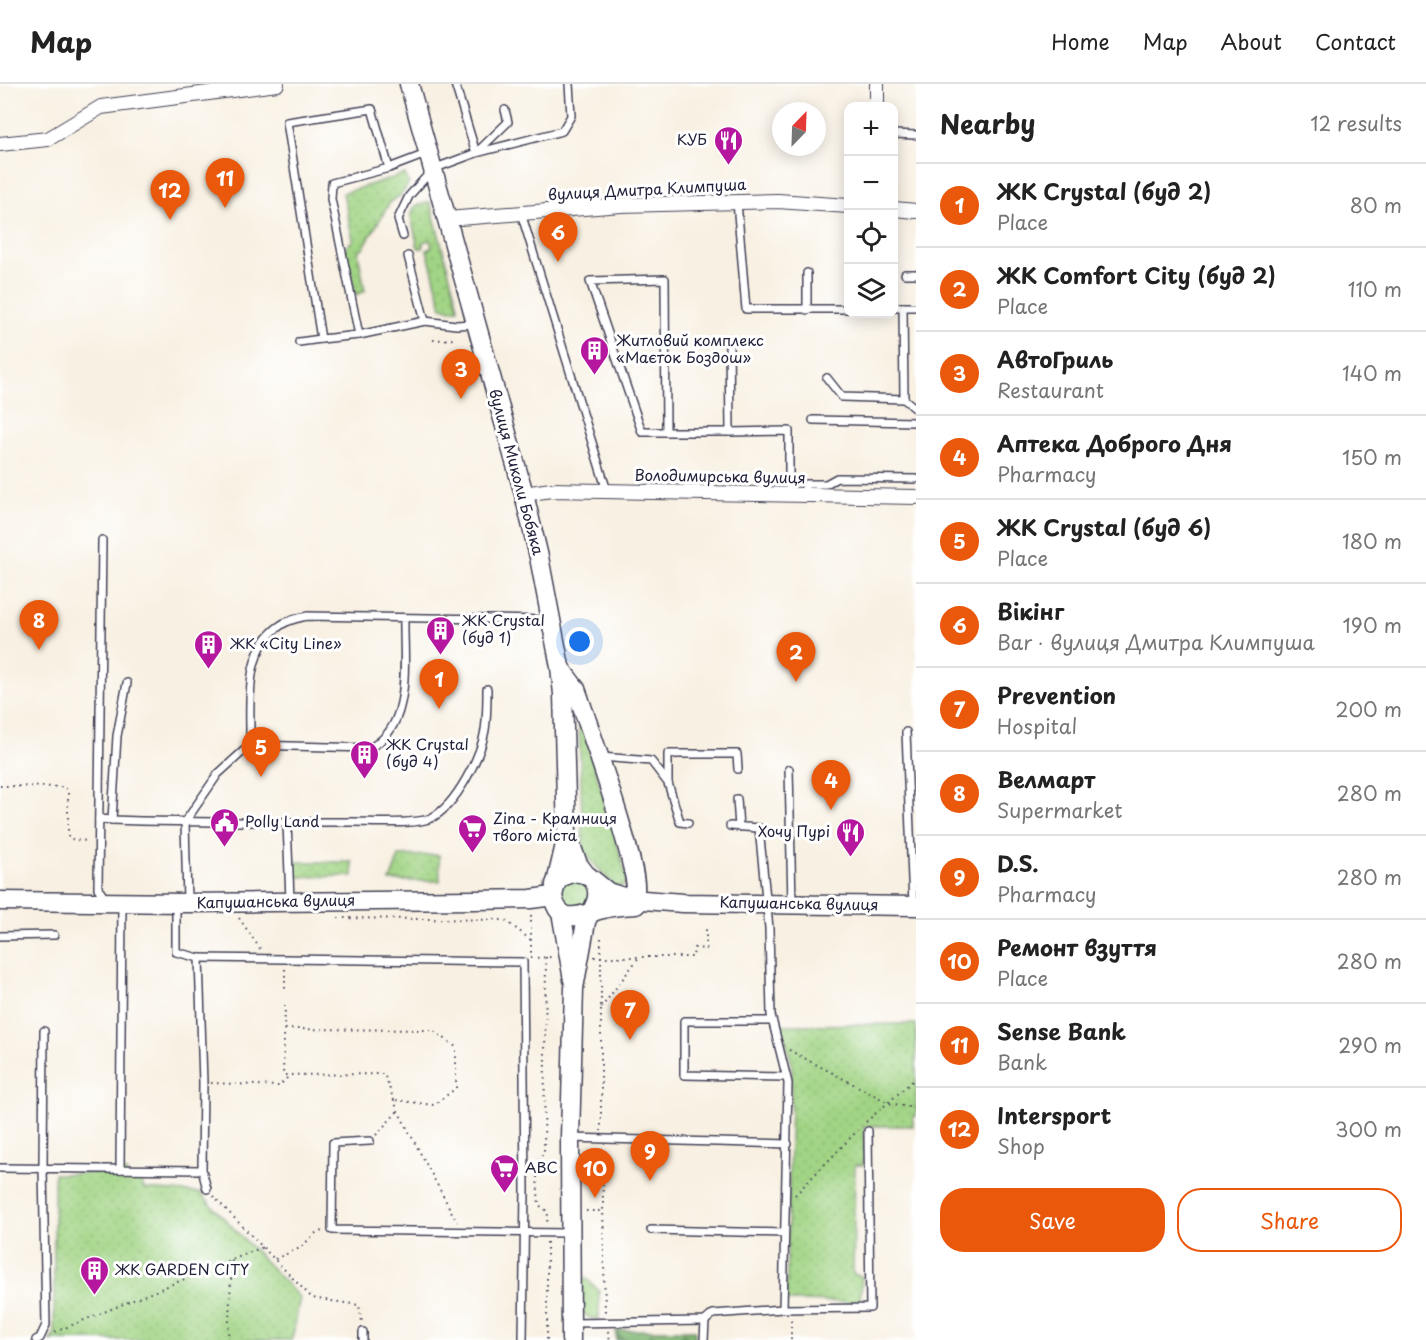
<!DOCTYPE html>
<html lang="en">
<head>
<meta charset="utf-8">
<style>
	body { margin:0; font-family:"Playpen Sans",sans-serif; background:#f2f2f2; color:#222 }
	.controls { position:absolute; right:18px; top:18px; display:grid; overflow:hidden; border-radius:12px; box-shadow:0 3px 15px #0003 }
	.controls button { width:54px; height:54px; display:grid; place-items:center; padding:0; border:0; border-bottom:2px solid #e0e0e0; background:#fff; color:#222; font:30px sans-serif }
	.compass { position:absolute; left:772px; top:18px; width:54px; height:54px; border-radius:50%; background:#fff; box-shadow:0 3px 15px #0003; rotate:23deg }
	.you { position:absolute; left:580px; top:558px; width:21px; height:21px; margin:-15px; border:4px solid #fff; border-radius:50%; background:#1a73e8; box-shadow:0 0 0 9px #1a73e833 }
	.badge { display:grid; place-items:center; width:39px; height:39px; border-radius:50%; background:#ea580c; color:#fff; font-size:20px; font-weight:700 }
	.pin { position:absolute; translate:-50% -50px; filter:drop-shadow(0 2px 3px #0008) }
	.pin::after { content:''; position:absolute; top:32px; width:21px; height:18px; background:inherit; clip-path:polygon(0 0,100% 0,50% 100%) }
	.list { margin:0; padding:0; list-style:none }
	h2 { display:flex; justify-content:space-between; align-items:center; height:78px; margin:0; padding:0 24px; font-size:26px }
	h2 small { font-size:20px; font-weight:400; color:#767676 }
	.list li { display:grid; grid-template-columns:39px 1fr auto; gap:18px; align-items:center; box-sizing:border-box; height:84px; padding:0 24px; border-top:2px solid #e0e0e0 }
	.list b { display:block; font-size:22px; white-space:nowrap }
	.list p { margin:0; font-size:20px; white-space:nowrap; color:#767676 }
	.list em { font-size:20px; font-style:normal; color:#767676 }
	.actions { display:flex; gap:12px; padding:18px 24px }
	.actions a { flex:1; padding:14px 0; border:2px solid #ea580c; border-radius:24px; text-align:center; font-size:21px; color:#ea580c }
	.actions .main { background:#ea580c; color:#fff }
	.icon { flex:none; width:33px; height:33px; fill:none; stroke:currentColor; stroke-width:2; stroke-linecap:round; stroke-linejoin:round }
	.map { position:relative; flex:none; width:916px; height:1256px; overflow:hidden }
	header { display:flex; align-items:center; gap:36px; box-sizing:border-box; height:84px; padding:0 30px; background:#fff; border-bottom:2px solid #e0e0e0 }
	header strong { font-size:28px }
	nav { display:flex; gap:33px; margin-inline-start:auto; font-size:21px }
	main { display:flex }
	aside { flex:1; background:#fff }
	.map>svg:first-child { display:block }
	.grass { fill:url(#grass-dots); stroke:#627b60; stroke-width:1.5 }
	.forest { fill:url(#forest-firs); stroke:#516c56; stroke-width:1.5 }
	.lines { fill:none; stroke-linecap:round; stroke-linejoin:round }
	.lane-casing { stroke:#424154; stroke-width:10 }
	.street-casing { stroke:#424154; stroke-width:16 }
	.secondary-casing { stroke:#424154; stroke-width:21 }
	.path { stroke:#424154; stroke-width:2; stroke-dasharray:1.5 4.5; stroke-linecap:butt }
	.lane { stroke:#fff; stroke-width:7 }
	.street { stroke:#fff; stroke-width:14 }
	.secondary { stroke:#fff; stroke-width:18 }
	.labels { text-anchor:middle; stroke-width:6; stroke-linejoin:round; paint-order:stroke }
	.poi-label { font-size:15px; fill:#22223b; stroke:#fff; text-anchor:start }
	.street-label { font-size:15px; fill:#22223b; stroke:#fff }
</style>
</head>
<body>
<header>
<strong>Map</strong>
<nav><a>Home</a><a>Map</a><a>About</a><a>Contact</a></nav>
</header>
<main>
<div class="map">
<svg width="916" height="1256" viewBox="0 0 916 1256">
	<defs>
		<pattern id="grass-dots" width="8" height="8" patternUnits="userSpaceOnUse" patternTransform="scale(1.5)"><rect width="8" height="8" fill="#a1d484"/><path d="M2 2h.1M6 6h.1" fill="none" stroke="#8ab673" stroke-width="1.8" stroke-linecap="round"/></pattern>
		<pattern id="forest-firs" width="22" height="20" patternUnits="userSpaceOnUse" patternTransform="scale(1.5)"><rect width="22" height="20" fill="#80b672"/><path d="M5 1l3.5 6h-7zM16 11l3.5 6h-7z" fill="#68945f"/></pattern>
	</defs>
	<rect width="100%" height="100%" fill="#fff"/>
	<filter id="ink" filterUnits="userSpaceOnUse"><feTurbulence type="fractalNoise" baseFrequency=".0167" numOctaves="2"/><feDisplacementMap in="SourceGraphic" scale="12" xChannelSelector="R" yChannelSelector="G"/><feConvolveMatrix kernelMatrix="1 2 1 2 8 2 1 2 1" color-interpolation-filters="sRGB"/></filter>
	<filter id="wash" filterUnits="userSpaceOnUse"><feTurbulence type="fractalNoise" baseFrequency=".008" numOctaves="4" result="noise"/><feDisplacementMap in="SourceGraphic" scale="24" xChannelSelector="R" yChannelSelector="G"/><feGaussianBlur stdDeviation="1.35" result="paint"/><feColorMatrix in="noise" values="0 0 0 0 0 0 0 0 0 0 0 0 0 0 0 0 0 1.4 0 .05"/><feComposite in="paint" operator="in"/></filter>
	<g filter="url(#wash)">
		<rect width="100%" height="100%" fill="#f8f0e2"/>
		<!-- grass -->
		<g class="grass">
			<polygon points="405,90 409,99 401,111 390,118 364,163 358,168 365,207 356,211 344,165 353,156 343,109"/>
			<polygon points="430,118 458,222 458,225 450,226 442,223 427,166 432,163 430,156 423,158 423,164 418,164 411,132 415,122"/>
			<path d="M579,640H582L627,794L625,801L620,803C619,802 617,802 615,802C613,800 584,770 583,767Z"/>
			<polygon points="439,771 440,797 390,797 399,772"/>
			<polygon points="292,778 352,778 353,792 293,793"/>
			<polygon points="572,793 592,803 586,825 564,825 559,803"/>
			<polygon points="916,940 916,1032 913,1032 913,1042 864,1042 864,1081 855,1081 853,1190 862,1192 860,1218 786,1217 792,980 781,941"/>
			<polygon points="127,1088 127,1094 142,1097 144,1105 200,1109 300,1214 292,1256 50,1256 54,1252 54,1090"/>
			<polygon points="586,1194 599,1207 599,1236 590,1234 582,1228 581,1195"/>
		</g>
		<!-- forest -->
		<rect class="forest" x="616" y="1246" width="79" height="10"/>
	</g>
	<g filter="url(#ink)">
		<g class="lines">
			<defs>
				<g id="lane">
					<polyline points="455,0 476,69 562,47 571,32 569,0"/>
					<polyline points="894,50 916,51"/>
					<polyline points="389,84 372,25 287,38 321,255 359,251 425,237 456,241 474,240"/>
					<polyline points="737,118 746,225 848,225"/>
					<polyline points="521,129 607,407"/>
					<polyline points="403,152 398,135 409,112 433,85 476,69 508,38 505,26"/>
					<polyline points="408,172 425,237"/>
					<polyline points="905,190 916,190"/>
					<polyline points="894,223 903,223"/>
					<polyline points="916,223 903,223 904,315 916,325"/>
					<polyline points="807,226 807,189"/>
					<polyline points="359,251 331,115 332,99 389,84 426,70"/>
					<polyline points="729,257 730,348 789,347 789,411"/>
					<polyline points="299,258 321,255"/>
					<polyline points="827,294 842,313 904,315"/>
					<polyline points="813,336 916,338"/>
					<polyline points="666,348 665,195 590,197 642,348 730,348"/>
					<polyline points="805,411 805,400 826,400 837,394 916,395"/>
					<polyline points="102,456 98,804 105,815"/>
					<path d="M404,534C403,574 414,644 369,664L250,661C251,621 242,567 281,541C288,536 299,534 307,532L549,536"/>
					<polyline points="906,648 913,820"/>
					<polyline points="601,673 651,677 668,699 680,738 688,739"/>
					<polyline points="789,685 792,820"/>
					<polyline points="668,699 668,670 737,670 738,685"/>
					<polyline points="737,715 739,743"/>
					<polyline points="99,735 112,736 117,652 127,599"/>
					<path d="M112,736C193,739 273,738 354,738C372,738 417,741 431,734C456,722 481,672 485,646C487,633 487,618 487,605"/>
					<polyline points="287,738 290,816"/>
					<polyline points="730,742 759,744 769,844 771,931 788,999 783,1225"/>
					<polyline points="187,817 185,738 218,690 250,661"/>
					<polyline points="176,821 176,868 199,874 203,999 202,1086 207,1105"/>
					<polyline points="0,852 54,851"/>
					<polyline points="199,874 523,878 525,1105 523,1256"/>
					<polyline points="772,937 684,937 684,991 786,993"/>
					<polyline points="570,1054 788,1060"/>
					<polyline points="370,1057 333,1059 332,1146 569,1149"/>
					<polyline points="0,1084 202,1086"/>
					<polyline points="120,1085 122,820"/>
					<polyline points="651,1146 784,1149"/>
					<polyline points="571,1239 705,1237 713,1230 783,1225 870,1224 868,1047"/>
					<polyline points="36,1256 40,1254 46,1241 43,1084 44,947"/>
					<polyline points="363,1256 363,1248"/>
					<polyline points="704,1256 705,1237"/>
				</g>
				<g id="street">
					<polyline points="877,22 877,0"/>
					<polyline points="0,60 48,55 101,23 277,0"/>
					<polyline points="894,125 916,127"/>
					<polyline points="447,135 621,121 778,117 848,122"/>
					<polyline points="524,410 551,406 916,413"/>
				</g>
				<g id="secondary">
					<polyline points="409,0 524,410 539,473 560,583 563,610 567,750 578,780 587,792"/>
					<path d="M561,585L576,605C585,631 641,790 635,806C633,810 628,812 624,814"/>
					<path d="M567,752L553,812C559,844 582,830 603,825C614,822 625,822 636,821"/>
					<polyline points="593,796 608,808 630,815 683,819 916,822"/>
					<path d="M555,800C569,781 600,787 597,813C596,823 589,829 586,838L574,904L570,1054L571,1256"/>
					<polyline points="0,817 187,819 474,816 531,815 553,812"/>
					<polyline points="561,828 573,896"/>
				</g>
			</defs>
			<!-- lane casing -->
			<use href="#lane" class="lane-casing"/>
			<!-- street casing -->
			<use href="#street" class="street-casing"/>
			<!-- secondary casing -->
			<use href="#secondary" class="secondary-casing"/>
			<!-- path -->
			<g class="path">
				<polyline points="433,256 457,255"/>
				<polyline points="0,702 65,703 68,707 68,753 74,756 89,757"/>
				<polyline points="531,831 531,872"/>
				<polyline points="239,834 261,866"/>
				<polyline points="338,834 505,836 532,857"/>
				<polyline points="601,854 601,1047"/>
				<polyline points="546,873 544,1068 536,1080 539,1121 548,1128 547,1140"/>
				<polyline points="594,873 693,873 694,864 706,865 706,843"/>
				<polyline points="531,874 553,873"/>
				<polyline points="285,885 285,906"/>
				<polyline points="285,921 283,991 384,990 398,1027 457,1138"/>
				<polyline points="601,924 639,873"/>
				<polyline points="285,945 433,946 456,963 456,1004 434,1021 395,1016"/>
				<polyline points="789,966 889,1019 916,1024"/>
				<polyline points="211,999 279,1002 290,991"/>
				<polyline points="866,1038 916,994"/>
				<polyline points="376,1051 398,1027"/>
				<polyline points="602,1064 605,1230"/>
				<polyline points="795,1111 858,1046"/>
				<polyline points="213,1112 312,1214 359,1221 362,1238"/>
				<polyline points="586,1127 603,1127"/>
				<polyline points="547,1158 547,1256"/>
				<polyline points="275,1175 300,1164 317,1148 323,1147"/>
				<polyline points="608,1247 610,1256"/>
				<polyline points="55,1248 263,1163"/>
				<polyline points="228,1256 232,1174"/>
				<polyline points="791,1256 791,1235"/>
			</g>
			<!-- lane -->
			<use href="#lane" class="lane"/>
			<!-- street -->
			<use href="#street" class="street"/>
			<!-- secondary -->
			<use href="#secondary" class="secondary"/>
		</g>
	</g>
	<!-- icons -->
	<defs>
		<symbol id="restaurant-pin" viewBox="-11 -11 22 30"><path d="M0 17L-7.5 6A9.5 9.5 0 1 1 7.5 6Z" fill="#b5179e" stroke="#fff"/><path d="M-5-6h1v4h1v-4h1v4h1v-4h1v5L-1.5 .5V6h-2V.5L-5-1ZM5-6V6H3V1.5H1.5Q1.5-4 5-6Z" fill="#fff"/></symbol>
		<symbol id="building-pin" viewBox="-11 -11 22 30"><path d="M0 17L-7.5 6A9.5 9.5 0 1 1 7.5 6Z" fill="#b5179e" stroke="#fff"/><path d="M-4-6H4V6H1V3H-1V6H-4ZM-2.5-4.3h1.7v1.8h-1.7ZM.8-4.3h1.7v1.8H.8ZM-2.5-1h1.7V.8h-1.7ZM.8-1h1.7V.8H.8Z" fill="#fff"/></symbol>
		<symbol id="civic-pin" viewBox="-11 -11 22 30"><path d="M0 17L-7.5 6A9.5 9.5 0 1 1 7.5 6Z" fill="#b5179e" stroke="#fff"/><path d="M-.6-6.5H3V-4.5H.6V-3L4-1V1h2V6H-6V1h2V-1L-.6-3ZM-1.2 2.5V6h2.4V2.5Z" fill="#fff"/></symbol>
		<symbol id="supermarket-pin" viewBox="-11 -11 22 30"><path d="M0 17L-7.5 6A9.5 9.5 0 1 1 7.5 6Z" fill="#b5179e" stroke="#fff"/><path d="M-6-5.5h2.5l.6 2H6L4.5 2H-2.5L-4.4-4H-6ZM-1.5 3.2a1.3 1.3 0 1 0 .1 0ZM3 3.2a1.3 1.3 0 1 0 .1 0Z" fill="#fff"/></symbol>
	</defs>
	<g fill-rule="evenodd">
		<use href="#restaurant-pin" x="712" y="40" width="33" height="45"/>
		<use href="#building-pin" x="578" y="250" width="33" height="45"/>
		<use href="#building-pin" x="424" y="530" width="33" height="45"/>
		<use href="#building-pin" x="192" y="544" width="33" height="45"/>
		<use href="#building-pin" x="348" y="654" width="33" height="45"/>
		<use href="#civic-pin" x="208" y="722" width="33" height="45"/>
		<use href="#supermarket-pin" x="456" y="728" width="33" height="45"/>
		<use href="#restaurant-pin" x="834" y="732" width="33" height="45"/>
		<use href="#supermarket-pin" x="488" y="1068" width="33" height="45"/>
		<use href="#building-pin" x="78" y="1170" width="33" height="45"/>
	</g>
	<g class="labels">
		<!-- poi labels -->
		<g class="poi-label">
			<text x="707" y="61" text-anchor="end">КУБ</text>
			<text x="616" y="262">Житловий комплекс<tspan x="616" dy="17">«Маєток Боздош»</tspan></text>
			<text x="462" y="542">ЖК Crystal<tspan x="462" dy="17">(буд 1)</tspan></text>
			<text x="230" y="565">ЖК «City Line»</text>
			<text x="386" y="666">ЖК Crystal<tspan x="386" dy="17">(буд 4)</tspan></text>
			<text x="493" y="740">Zina - Крамниця<tspan x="493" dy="17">твого міста</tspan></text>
			<text x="245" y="743">Polly Land</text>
			<text x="830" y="753" text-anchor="end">Хочу Пурі</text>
			<text x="525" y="1089">ABC</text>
			<text x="115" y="1191">ЖК GARDEN CITY</text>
		</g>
		<!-- street labels -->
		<g class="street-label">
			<text transform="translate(647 106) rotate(-3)" y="5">вулиця Дмитра Климпуша</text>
			<text transform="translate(516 388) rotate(75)" y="5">вулиця Миколи Бобяка</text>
			<text transform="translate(720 393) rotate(1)" y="5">Володимирська вулиця</text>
			<text transform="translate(276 818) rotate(-1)" y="5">Капушанська вулиця</text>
			<text transform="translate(799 820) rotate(1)" y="5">Капушанська вулиця</text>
		</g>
	</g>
</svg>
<div class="controls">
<button>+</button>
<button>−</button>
<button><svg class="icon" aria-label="locate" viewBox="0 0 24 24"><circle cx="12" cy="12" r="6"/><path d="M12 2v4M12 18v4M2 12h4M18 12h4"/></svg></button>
<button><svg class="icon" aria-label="layers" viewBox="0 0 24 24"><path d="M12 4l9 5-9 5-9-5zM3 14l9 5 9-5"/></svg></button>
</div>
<svg class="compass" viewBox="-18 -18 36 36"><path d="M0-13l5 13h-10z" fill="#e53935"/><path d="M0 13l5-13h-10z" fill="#767676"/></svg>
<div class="you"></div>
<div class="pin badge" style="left:439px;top:625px">1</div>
<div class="pin badge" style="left:796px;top:598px">2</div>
<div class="pin badge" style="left:461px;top:315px">3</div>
<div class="pin badge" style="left:831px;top:726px">4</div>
<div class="pin badge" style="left:261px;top:693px">5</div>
<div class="pin badge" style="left:558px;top:178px">6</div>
<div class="pin badge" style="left:630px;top:956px">7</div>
<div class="pin badge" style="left:39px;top:566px">8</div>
<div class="pin badge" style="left:650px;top:1097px">9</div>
<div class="pin badge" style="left:595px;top:1114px">10</div>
<div class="pin badge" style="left:225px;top:124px">11</div>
<div class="pin badge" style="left:170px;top:136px">12</div>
</div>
<aside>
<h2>Nearby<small>12 results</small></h2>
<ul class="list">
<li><span class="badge">1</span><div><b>ЖК Crystal (буд 2)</b><p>Place</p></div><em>80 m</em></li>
<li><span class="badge">2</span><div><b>ЖК Comfort City (буд 2)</b><p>Place</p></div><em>110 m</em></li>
<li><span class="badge">3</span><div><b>АвтоГриль</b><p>Restaurant</p></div><em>140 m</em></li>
<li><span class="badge">4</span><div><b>Аптека Доброго Дня</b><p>Pharmacy</p></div><em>150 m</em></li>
<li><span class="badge">5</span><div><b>ЖК Crystal (буд 6)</b><p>Place</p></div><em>180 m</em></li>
<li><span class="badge">6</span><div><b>Вікінг</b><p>Bar · вулиця Дмитра Климпуша</p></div><em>190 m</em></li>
<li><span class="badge">7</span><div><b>Prevention</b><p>Hospital</p></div><em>200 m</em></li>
<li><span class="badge">8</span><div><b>Велмарт</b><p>Supermarket</p></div><em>280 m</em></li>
<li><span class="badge">9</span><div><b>D.S.</b><p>Pharmacy</p></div><em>280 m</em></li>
<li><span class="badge">10</span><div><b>Ремонт взуття</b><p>Place</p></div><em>280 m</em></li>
<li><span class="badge">11</span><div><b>Sense Bank</b><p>Bank</p></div><em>290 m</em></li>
<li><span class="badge">12</span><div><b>Intersport</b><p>Shop</p></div><em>300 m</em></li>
</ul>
<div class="actions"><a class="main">Save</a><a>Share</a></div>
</aside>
</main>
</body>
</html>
